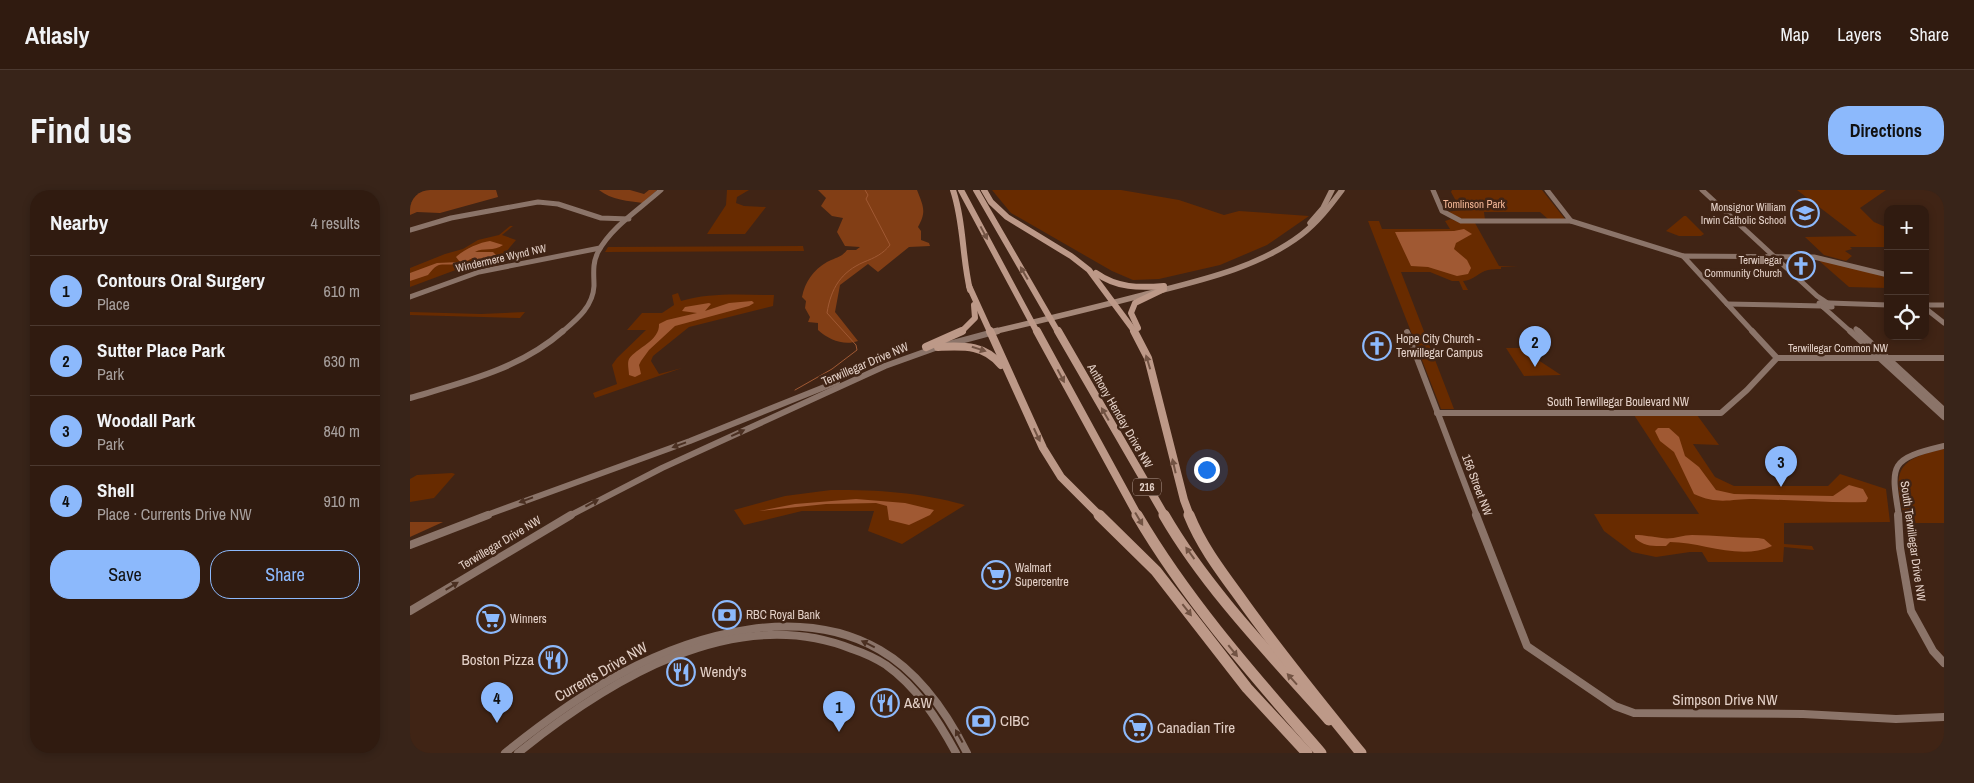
<!DOCTYPE html>
<html lang="en">
<head>
<meta charset="utf-8">
<style>
	body { margin:0; font-family:"Archivo Narrow",sans-serif; background:#382419; color:#f1f3f6 }
	.controls { position:absolute; right:15px; top:15px; display:grid; overflow:hidden; border-radius:10px; box-shadow:0 2px 8px #0003 }
	.controls button { width:45px; height:45px; display:grid; place-items:center; padding:0; border:0; border-bottom:1px solid #4b3930; background:#301b10; color:#f1f3f6; font:25px sans-serif }
	.you { position:absolute; left:796px; top:279px; width:18px; height:18px; margin:-12px; border:4px solid #fff; border-radius:50%; background:#1a73e8; box-shadow:0 0 0 8px #1a73e833 }
	.badge { display:grid; place-items:center; width:32px; height:32px; border-radius:50%; background:#8cb9fc; color:#111; font-size:16px; font-weight:700 }
	.pin { position:absolute; translate:-50% -41px; filter:drop-shadow(0 1px 2px #0008) }
	.pin::after { content:''; position:absolute; top:26px; width:18px; height:15px; background:inherit; clip-path:polygon(0 0,100% 0,50% 100%) }
	.list { margin:0; padding:0; list-style:none }
	h2 { display:flex; justify-content:space-between; align-items:center; height:65px; margin:0; padding:0 20px; font-size:21px }
	h2 small { font-size:16px; font-weight:400; color:#a8a19f }
	.list li { display:grid; grid-template-columns:32px 1fr auto; gap:15px; align-items:center; box-sizing:border-box; height:70px; padding:0 20px; border-top:1px solid #4b3930 }
	.list b { display:block; font-size:19px; white-space:nowrap }
	.list p { margin:0; font-size:16px; white-space:nowrap; color:#a8a19f }
	.list em { font-size:16px; font-style:normal; color:#a8a19f }
	.actions { display:flex; gap:10px; padding:15px 20px }
	.actions a { flex:1; padding:11px 0; border:1px solid #8cb9fc; border-radius:20px; text-align:center; font-size:18px; color:#8cb9fc }
	.actions .main { background:#8cb9fc; color:#111 }
	.icon { flex:none; width:28px; height:28px; fill:none; stroke:currentColor; stroke-width:2; stroke-linecap:round; stroke-linejoin:round }
	.map { position:relative; flex:none; width:1534px; height:563px; overflow:hidden; border-radius:20px }
	header { display:flex; align-items:center; gap:30px; box-sizing:border-box; height:70px; padding:0 25px; background:#301b10; border-bottom:1px solid #4b3930 }
	header strong { font-size:24px }
	nav { display:flex; gap:28px; margin-inline-start:auto; font-size:18px }
	.intro { display:flex; align-items:center; justify-content:space-between; box-sizing:border-box; height:120px; padding:0 30px }
	h1 { margin:0; font-size:35px }
	.button { padding:12px 22px; border-radius:20px; background:#8cb9fc; color:#111; font-size:18px; font-weight:700 }
	main { display:flex; gap:30px; padding:0 30px }
	aside { flex:1; background:#301b10; border-radius:20px; box-shadow:0 2px 8px #0003 }
	.map>svg:first-child { display:block }
	.green { fill:#682b00 }
	.forest { fill:#823e15 }
	.water { fill:#a05933 }
	.lines { fill:none; stroke-linecap:round; stroke-linejoin:round }
	.stream { stroke:#a05933; stroke-width:1 }
	.secondary-far2 { stroke:#8b7469; stroke-width:5 }
	.secondary-far1 { stroke:#8b7469; stroke-width:6 }
	.secondary { stroke:#8b7469; stroke-width:8 }
	.primary-far1 { stroke:#a58879; stroke-width:5.5 }
	.primary { stroke:#a58879; stroke-width:7 }
	.highway-far2 { stroke:#bd9988; stroke-width:6 }
	.highway-far1 { stroke:#bd9988; stroke-width:8 }
	.highway { stroke:#bd9988; stroke-width:11 }
	.oneway { fill:#725343 }
	.oneway2 { fill:#4b3022 }
	.labels { text-anchor:middle; stroke-width:5; stroke-linejoin:round; paint-order:stroke }
	.far-park-label { font-size:11px; fill:#f2b697; stroke:#402415 }
	.far-poi-label { font-size:11px; fill:#e3d0c7; stroke:#402415; text-anchor:end }
	.far-street-label { font-size:11px; fill:#e3d0c7; stroke:#402415 }
	.shield { fill:#402415; stroke:#b29c92; stroke-width:1 }
	.shield-label { font-size:11px; font-weight:bold; fill:#e3d0c7 }
	.poi-label { font-size:12px; fill:#e3d0c7; stroke:#402415; text-anchor:start }
	.street-label { font-size:12px; fill:#e3d0c7; stroke:#402415 }
	.near-poi-label { font-size:15px; fill:#e3d0c7; stroke:#402415; text-anchor:start }
	.near-street-label { font-size:15px; fill:#e3d0c7; stroke:#402415 }
</style>
</head>
<body>
<header>
<strong>Atlasly</strong>
<nav><a>Map</a><a>Layers</a><a>Share</a></nav>
</header>
<div class="intro"><h1>Find us</h1><a class="button">Directions</a></div>
<main>
<aside>
<h2>Nearby<small>4 results</small></h2>
<ul class="list">
<li><span class="badge">1</span><div><b>Contours Oral Surgery</b><p>Place</p></div><em>610 m</em></li>
<li><span class="badge">2</span><div><b>Sutter Place Park</b><p>Park</p></div><em>630 m</em></li>
<li><span class="badge">3</span><div><b>Woodall Park</b><p>Park</p></div><em>840 m</em></li>
<li><span class="badge">4</span><div><b>Shell</b><p>Place · Currents Drive NW</p></div><em>910 m</em></li>
</ul>
<div class="actions"><a class="main">Save</a><a>Share</a></div>
</aside>
<div class="map">
<svg width="1534" height="563" viewBox="0 0 1534 563">
	<rect width="100%" height="100%" fill="#402415"/>
	<!-- green -->
	<g class="green">
		<polygon points="317,0 339,0 327,7 326,13 334,16 356,17 335,44 297,44 316,15"/>
		<polygon points="582,0 711,0 769,10 814,25 829,21 899,26 857,55 810,75 749,89 723,90 702,81 601,23"/>
		<polygon points="1042,0 1132,0 1155,29 1138,29 1130,22 1074,22 1075,30 1055,30 1036,22 1051,20 1041,2"/>
		<polygon points="1387,0 1476,0 1450,18 1464,32 1478,38 1478,57 1440,57 1442,59 1435,61 1442,66 1436,71 1414,65 1395,47 1447,46"/>
		<polygon points="1274,26 1276,26 1294,44 1291,46 1269,46 1256,41"/>
		<path d="M1041,29L1051,33H1065L1089,76L1108,77H1091V79C1087,79 1082,79 1078,80C1069,82 1063,91 1053,91L1058,100H1053L1049,91H1042L1020,82H991L1044,219H1031L958,31H969L972,39H1040L1035,31Z"/>
		<polygon points="100,36 103,36 92,45 106,50 91,68 89,75 55,82 51,78 0,97 0,78 35,64 53,59 68,50 89,45"/>
		<polygon points="393,56 394,61 195,62 198,57"/>
		<polygon points="1407,69 1478,87 1478,98 1439,97"/>
		<path d="M268,103L271,111C301,102 333,105 364,105L363,116L279,137L243,166L241,171L249,184L272,178L185,208L183,203L207,194L202,175L207,168L236,140H217L232,123H252L264,115L262,105Z"/>
		<polygon points="0,122 71,124 115,122 110,128 0,125"/>
		<polygon points="1096,158 1110,158 1151,185 1114,186"/>
		<polygon points="1224,225 1287,225 1309,255 1283,254 1305,287 1324,296 1418,296 1430,284 1476,299 1480,332 1374,333 1374,354 1402,356 1404,360 1374,357 1373,372 1298,372 1292,362 1280,362 1246,367 1222,362 1194,341 1184,324 1289,324"/>
		<path d="M1534,259V333H1496C1484,286 1480,270 1534,259Z"/>
		<polygon points="42,283 45,284 24,308 0,312 0,289 7,285"/>
		<path d="M421,300C471,300 507,302 555,315L492,354L458,341L464,321H392L334,335L324,320L375,306Z"/>
	</g>
	<!-- forest -->
	<g class="forest">
		<polygon points="0,0 86,0 88,7 30,23 7,22 0,25"/>
		<path d="M189,0H220L234,4L239,0H247L233,13C219,11 201,10 189,0Z"/>
		<path d="M408,0H507C513,16 517,21 508,37L511,41V50L519,53L520,56L499,57L468,82L458,74L430,95L425,122L448,151C434,156 419,150 408,140V133L398,132L400,127L395,118L396,111L392,107C395,92 403,80 417,72C424,68 431,68 437,60H446L450,57L435,56L427,42L433,28L422,26L411,16L416,8Z"/>
		<polygon points="0,332 33,332 0,347"/>
	</g>
	<!-- water -->
	<g class="water">
		<polygon points="1054,39 1062,44 1046,53 1044,59 1057,70 1061,78 1058,84 1047,86 1018,77 1001,76 985,42 1044,41"/>
		<path d="M80,51L93,55C84,62 73,57 65,62H83L86,65L72,72L63,68C58,70 53,74 47,74C31,76 29,70 18,85L0,91V83L27,73L50,72L46,67C53,60 70,52 80,51Z"/>
		<path d="M342,111L344,113L339,116L265,136L239,160L231,171L229,175L231,184L225,187L219,185C219,180 217,173 219,169C226,158 250,151 249,134L257,130L287,123L272,121L275,117L299,113L301,114L295,121L319,113Z"/>
		<path d="M1248,238H1259L1269,247L1275,266L1289,277L1306,300L1324,304L1423,306L1439,295L1453,299L1458,308L1456,312C1419,313 1382,310 1344,309C1320,309 1308,315 1284,304L1264,262L1250,251L1245,241Z"/>
		<polygon points="446,309 495,313 524,320 520,325 499,335 479,330 477,316 466,313 416,314 349,321 385,314"/>
		<path d="M1225,345C1235,345 1242,347 1252,348C1262,350 1272,345 1282,345C1304,345 1326,348 1348,348L1354,349L1362,356C1330,371 1293,352 1260,352L1256,356C1244,356 1234,357 1225,348Z"/>
	</g>
	<g class="lines">
		<!-- stream -->
		<path class="stream" d="M385,200L422,179L447,160L446,155L417,123C421,98 431,82 454,72C464,68 473,64 480,55L456,9L458,5L455,0"/>
		<!-- secondary-far2 -->
		<g class="secondary-far2">
			<polyline points="1023,0 1032,21 1051,31 1161,31 1137,0"/>
			<polyline points="1292,0 1407,106 1416,112"/>
			<polyline points="1161,31 1273,66"/>
			<polyline points="0,40 41,28 128,12 148,14 191,28 219,29"/>
			<polyline points="0,107 69,82 190,58"/>
			<polygon points="1414,112 1421,114 1422,117 1413,117 1409,113"/>
			<polyline points="1419,113 1478,115"/>
			<polyline points="1317,114 1412,116"/>
			<polyline points="1515,115 1534,115"/>
			<polyline points="1413,117 1441,142"/>
			<polyline points="1515,118 1534,133"/>
			<polyline points="1446,139 1450,142"/>
			<path d="M152,142C166,130 183,117 184,96C184,84 182,74 188,62C201,37 230,19 251,0"/>
			<polyline points="1343,142 1273,66 1404,67 1478,85"/>
		</g>
		<!-- secondary-far1 -->
		<g class="secondary-far1">
			<polyline points="1342,141 1367,168 1534,168"/>
			<polyline points="1440,141 1534,227"/>
			<polyline points="1448,141 1534,220"/>
			<polyline points="997,142 1067,326"/>
			<path d="M0,208C54,192 110,179 153,141"/>
			<polyline points="1027,223 1311,223 1337,200 1367,168"/>
			<polyline points="74,326 280,251 427,192"/>
			<polyline points="159,326 252,278 475,176 528,157 580,143"/>
			<path d="M1489,326C1480,273 1480,269 1534,256"/>
		</g>
		<!-- secondary -->
		<g class="secondary">
			<polyline points="1066,325 1117,456 1205,516 1224,523 1393,524 1486,529 1534,527"/>
			<polyline points="1488,325 1490,358 1501,421 1523,461 1534,473"/>
			<polyline points="0,355 78,325"/>
			<polyline points="0,421 161,325"/>
			<path d="M95,563C131,534 169,506 210,484C286,443 391,414 470,460C510,483 537,523 557,563"/>
			<path d="M108,563C197,491 324,412 442,459C454,463 465,468 476,475C507,497 528,530 546,563"/>
		</g>
		<!-- primary-far1 -->
		<g class="primary-far1">
			<polyline points="900,33 913,18 922,0"/>
			<path d="M582,142C633,130 683,118 733,105C787,91 846,79 891,45C908,32 920,16 932,0"/>
		</g>
		<!-- primary -->
		<polyline class="primary" points="580,143 587,141"/>
		<!-- highway-far2 -->
		<g class="highway-far2">
			<path d="M543,0C554,33 552,67 560,100"/>
			<polyline points="551,0 627,142"/>
			<polyline points="566,0 648,142"/>
			<polyline points="574,0 581,12 597,27 661,66 679,80 725,142"/>
			<path d="M686,83C707,98 729,98 754,96"/>
			<polyline points="559,96 580,142"/>
			<polyline points="728,138 721,123 725,113 754,99"/>
			<polyline points="551,142 565,128 564,115"/>
		</g>
		<!-- highway-far1 -->
		<g class="highway-far1">
			<polyline points="580,141 633,258 651,287 690,326"/>
			<polyline points="627,141 728,326"/>
			<polyline points="648,141 755,326"/>
			<polyline points="724,141 738,168 774,310 780,326"/>
			<polyline points="516,157 552,141"/>
			<path d="M528,157C553,156 574,154 591,175"/>
		</g>
		<!-- highway -->
		<g class="highway">
			<polyline points="689,325 746,381 837,498 897,563"/>
			<path d="M727,325C778,412 845,487 911,563"/>
			<path d="M754,325C796,398 863,467 919,530"/>
			<path d="M779,325C791,355 810,380 829,406C867,460 909,511 951,563"/>
		</g>
	</g>
	<!-- one-way arrows -->
	<defs><path id="oneway-solid" d="M-6-.8H1V-3.2L6.5 0L1 3.2V.8H-6Z" transform="scale(1.25)"/></defs>
	<g class="oneway">
		<use href="#oneway-solid" transform="translate(574 43) rotate(62)"/>
		<use href="#oneway-solid" transform="translate(614 83) rotate(-120)"/>
		<use href="#oneway-solid" transform="translate(569 159) rotate(17)"/>
		<use href="#oneway-solid" transform="translate(738 172) rotate(-107)"/>
		<use href="#oneway-solid" transform="translate(651 186) rotate(62)"/>
		<use href="#oneway-solid" transform="translate(695 224) rotate(-120)"/>
		<use href="#oneway-solid" transform="translate(627 245) rotate(65)"/>
		<use href="#oneway-solid" transform="translate(764 276) rotate(-103)"/>
		<use href="#oneway-solid" transform="translate(729 329) rotate(59)"/>
		<use href="#oneway-solid" transform="translate(780 363) rotate(-126)"/>
		<use href="#oneway-solid" transform="translate(777 420) rotate(52)"/>
		<use href="#oneway-solid" transform="translate(823 461) rotate(51)"/>
		<use href="#oneway-solid" transform="translate(882 489) rotate(-132)"/>
	</g>
	<g class="oneway2">
		<use href="#oneway-solid" transform="translate(328 243) rotate(-25)"/>
		<use href="#oneway-solid" transform="translate(269 255) rotate(160)"/>
		<use href="#oneway-solid" transform="translate(116 310) rotate(160)"/>
		<use href="#oneway-solid" transform="translate(182 313) rotate(-28)"/>
		<use href="#oneway-solid" transform="translate(42 396) rotate(-31)"/>
		<use href="#oneway-solid" transform="translate(458 454) rotate(-154)"/>
		<use href="#oneway-solid" transform="translate(549 546) rotate(-119)"/>
	</g>
	<!-- icons -->
	<defs>
		<symbol id="school-ring" viewBox="-11 -11 22 22"><circle r="9.5" fill="#402415" stroke="#8cb9fc" stroke-width="1.5"/><path d="M0-5L7-2L0 1L-7-2ZM-4 1L0 2.5L4 1V4Q0 6-4 4Z" fill="#8cb9fc"/></symbol>
		<symbol id="church-ring" viewBox="-11 -11 22 22"><circle r="9.5" fill="#402415" stroke="#8cb9fc" stroke-width="1.5"/><path d="M-1.2-6h2.4v3.5h3.3v2.4h-3.3V6h-2.4V-.1h-3.3v-2.4h3.3Z" fill="#8cb9fc"/></symbol>
		<symbol id="supermarket-ring" viewBox="-11 -11 22 22"><circle r="9.5" fill="#402415" stroke="#8cb9fc" stroke-width="1.5"/><path d="M-6-5.5h2.5l.6 2H6L4.5 2H-2.5L-4.4-4H-6ZM-1.5 3.2a1.3 1.3 0 1 0 .1 0ZM3 3.2a1.3 1.3 0 1 0 .1 0Z" fill="#8cb9fc"/></symbol>
		<symbol id="bank-ring" viewBox="-11 -11 22 22"><circle r="9.5" fill="#402415" stroke="#8cb9fc" stroke-width="1.5"/><path d="M-6-4H6V4H-6ZM0-2.3a2.3 2.3 0 1 0 0 4.6a2.3 2.3 0 1 0 0-4.6Z" fill="#8cb9fc"/></symbol>
		<symbol id="restaurant-ring" viewBox="-11 -11 22 22"><circle r="9.5" fill="#402415" stroke="#8cb9fc" stroke-width="1.5"/><path d="M-5-6h1v4h1v-4h1v4h1v-4h1v5L-1.5 .5V6h-2V.5L-5-1ZM5-6V6H3V1.5H1.5Q1.5-4 5-6Z" fill="#8cb9fc"/></symbol>
	</defs>
	<g fill-rule="evenodd">
		<use href="#school-ring" x="1379" y="7" width="32" height="32"/>
		<use href="#church-ring" x="1375" y="60" width="32" height="32"/>
		<use href="#church-ring" x="951" y="140" width="32" height="32"/>
		<use href="#supermarket-ring" x="570" y="369" width="32" height="32"/>
		<use href="#bank-ring" x="301" y="409" width="32" height="32"/>
		<use href="#supermarket-ring" x="65" y="413" width="32" height="32"/>
		<use href="#restaurant-ring" x="127" y="454" width="32" height="32"/>
		<use href="#restaurant-ring" x="255" y="466" width="32" height="32"/>
		<use href="#restaurant-ring" x="459" y="497" width="32" height="32"/>
		<use href="#bank-ring" x="555" y="515" width="32" height="32"/>
		<use href="#supermarket-ring" x="712" y="522" width="32" height="32"/>
	</g>
	<g class="labels">
		<!-- far-park labels -->
		<g class="far-park-label">
			<text x="1064" y="18">Tomlinson Park</text>
		</g>
		<!-- far-poi labels -->
		<g class="far-poi-label">
			<text x="1376" y="21">Monsignor William<tspan x="1376" dy="13">Irwin Catholic School</tspan></text>
			<text x="1372" y="74">Terwillegar<tspan x="1372" dy="13">Community Church</tspan></text>
		</g>
		<!-- far-street labels -->
		<g class="far-street-label">
			<text transform="translate(91 68) rotate(-13)" y="4">Windermere Wynd NW</text>
			<text x="1428" y="162">Terwillegar Common NW</text>
		</g>
		<!-- shield labels -->
		<rect class="shield" x="723" y="288.5" width="28" height="17" rx="4"/>
		<g class="shield-label">
			<text x="737" y="301">216</text>
		</g>
		<!-- poi labels -->
		<g class="poi-label">
			<text x="986" y="153">Hope City Church -<tspan x="986" dy="14">Terwillegar Campus</tspan></text>
			<text x="605" y="382">Walmart<tspan x="605" dy="14">Supercentre</tspan></text>
			<text x="336" y="429">RBC Royal Bank</text>
			<text x="100" y="433">Winners</text>
		</g>
		<!-- street labels -->
		<g class="street-label">
			<text transform="translate(455 174) rotate(-23)" y="4">Terwillegar Drive NW</text>
			<text x="1208" y="216">South Terwillegar Boulevard NW</text>
			<text transform="translate(710 226) rotate(60)" y="4">Anthony Henday Drive NW</text>
			<text transform="translate(1067 295) rotate(69)" y="4">156 Street NW</text>
			<text transform="translate(1503 351) rotate(82)" y="4">South Terwillegar Drive NW</text>
			<text transform="translate(90 353) rotate(-31)" y="4">Terwillegar Drive NW</text>
		</g>
		<!-- near-poi labels -->
		<g class="near-poi-label">
			<text x="124" y="475" text-anchor="end">Boston Pizza</text>
			<text x="290" y="487">Wendy's</text>
			<text x="494" y="518">A&amp;W</text>
			<text x="590" y="536">CIBC</text>
			<text x="747" y="543">Canadian Tire</text>
		</g>
		<!-- near-street labels -->
		<g class="near-street-label">
			<text transform="translate(191 482) rotate(-30)" y="5">Currents Drive NW</text>
			<text x="1315" y="515">Simpson Drive NW</text>
		</g>
	</g>
</svg>
<div class="controls">
<button>+</button>
<button>−</button>
<button><svg class="icon" aria-label="locate" viewBox="0 0 24 24"><circle cx="12" cy="12" r="6"/><path d="M12 2v4M12 18v4M2 12h4M18 12h4"/></svg></button>
</div>
<div class="you"></div>
<div class="pin badge" style="left:429px;top:542px">1</div>
<div class="pin badge" style="left:1125px;top:177px">2</div>
<div class="pin badge" style="left:1371px;top:297px">3</div>
<div class="pin badge" style="left:87px;top:533px">4</div>
</div>
</main>
</body>
</html>
